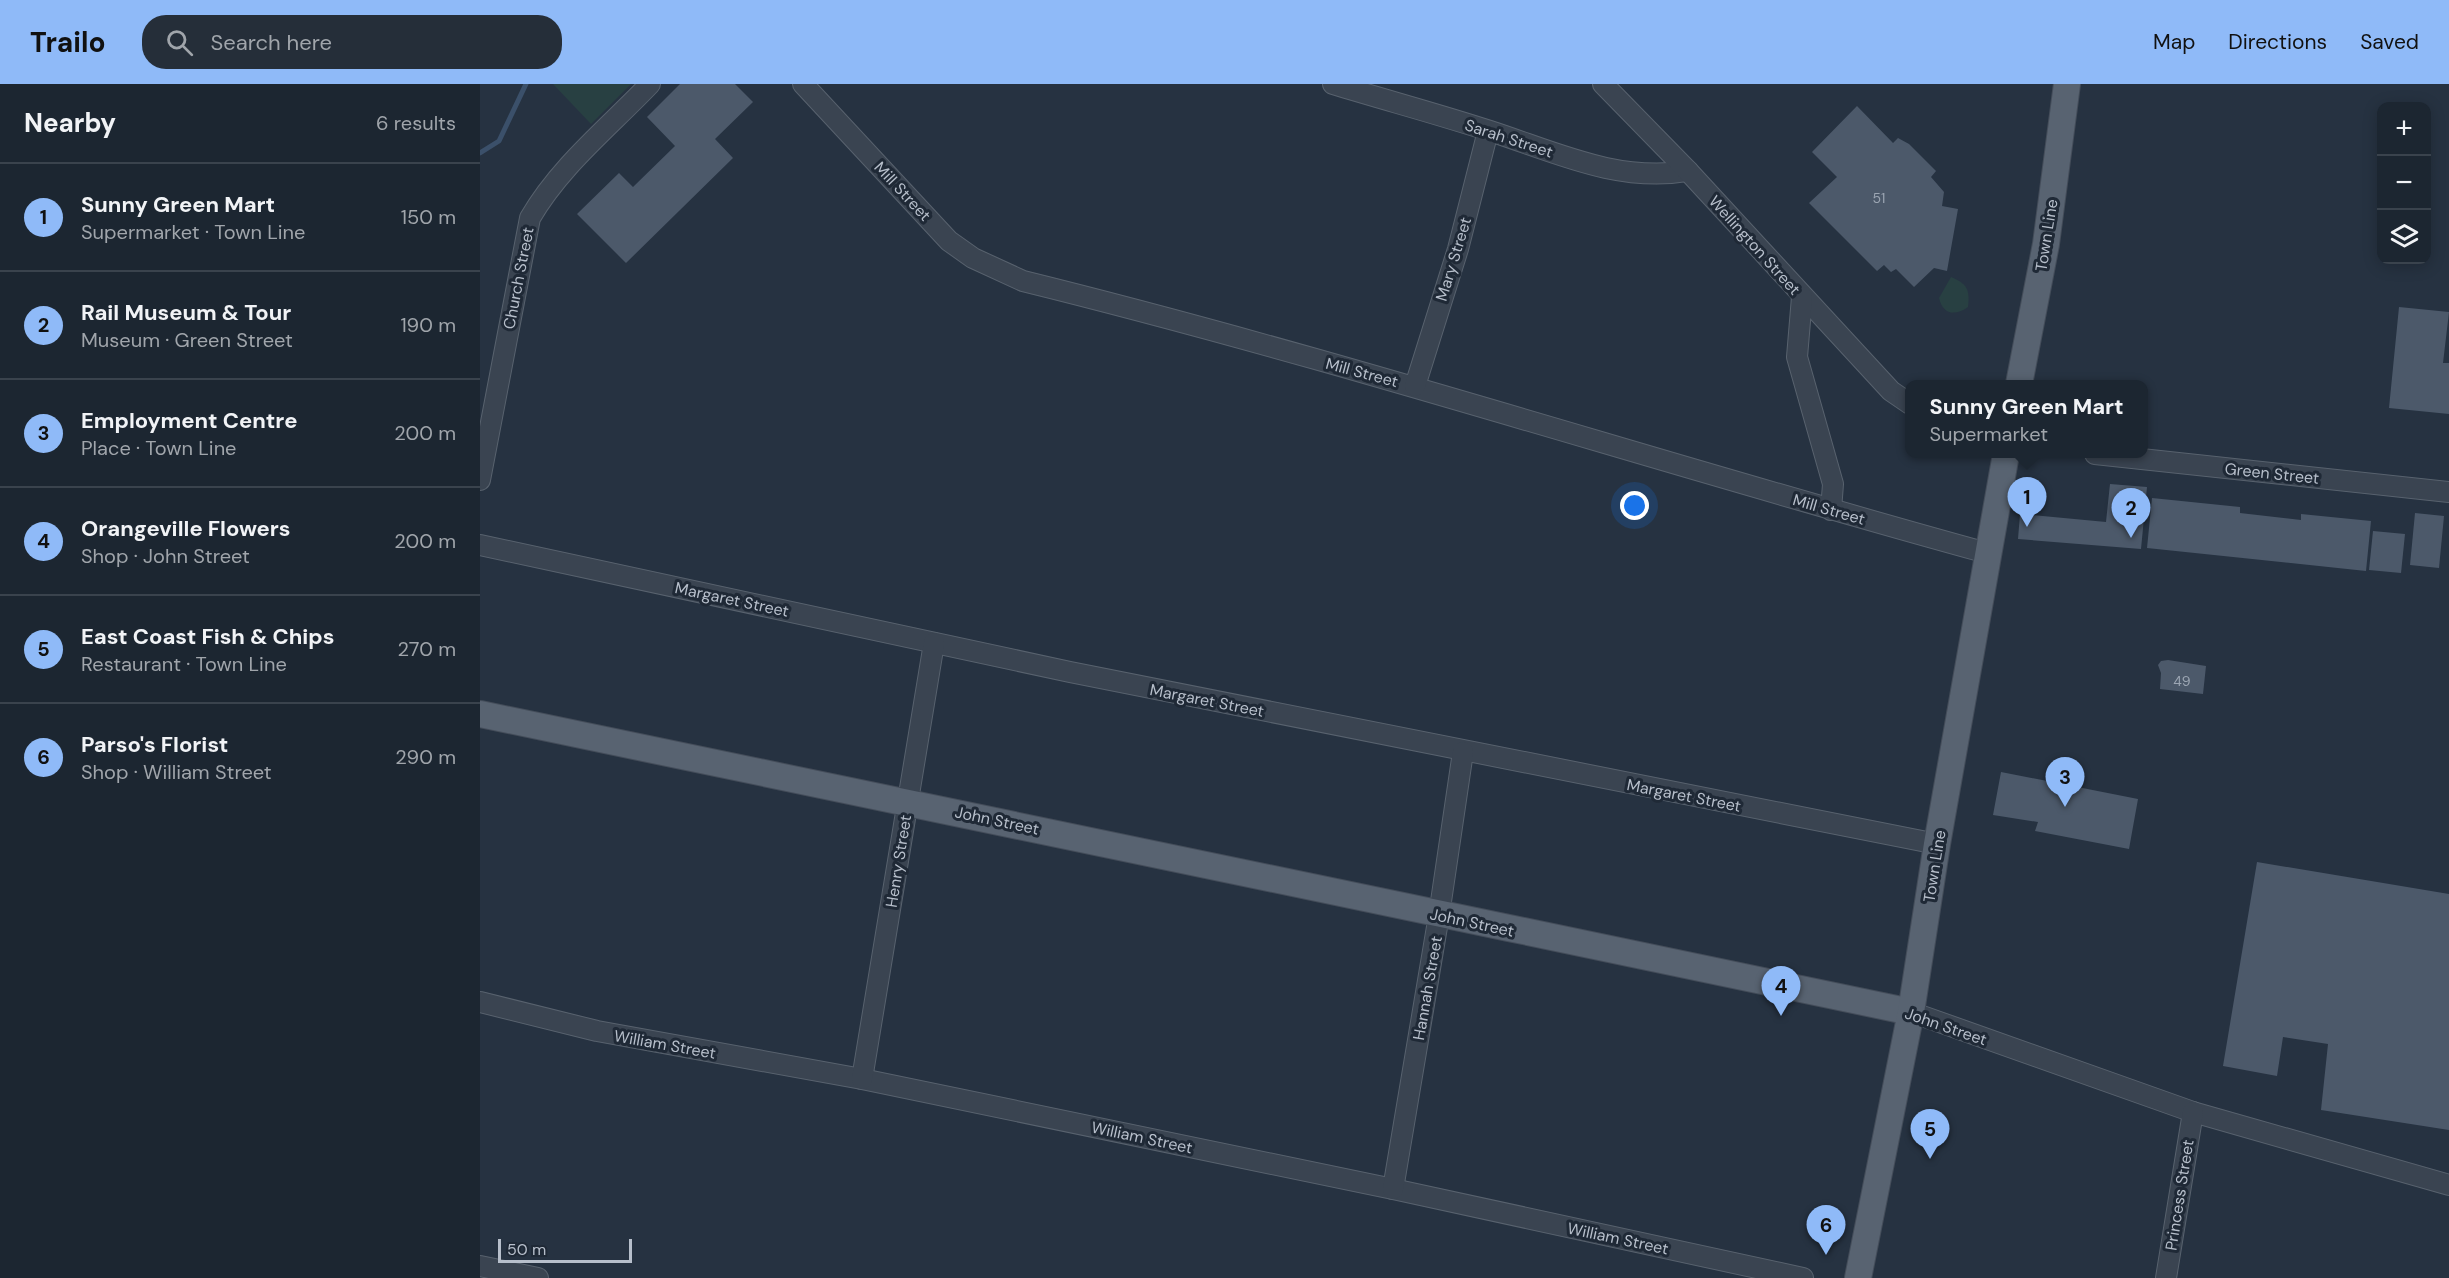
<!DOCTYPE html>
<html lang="en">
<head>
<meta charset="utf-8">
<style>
	body { margin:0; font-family:"DM Sans",sans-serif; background:#252e39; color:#f1f3f6 }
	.controls { position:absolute; right:18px; top:18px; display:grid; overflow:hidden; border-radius:12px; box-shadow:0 3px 15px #0003 }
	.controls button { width:54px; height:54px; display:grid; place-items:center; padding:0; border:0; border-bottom:2px solid #3a434d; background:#1c2631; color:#f1f3f6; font:30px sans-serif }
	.scale { position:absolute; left:18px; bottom:15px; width:134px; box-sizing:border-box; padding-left:6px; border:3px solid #b7bfcb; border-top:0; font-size:16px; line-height:21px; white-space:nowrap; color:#b7bfcb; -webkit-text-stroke:4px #1f2936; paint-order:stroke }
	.you { position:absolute; left:1155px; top:422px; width:21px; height:21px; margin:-15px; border:4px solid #fff; border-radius:50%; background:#1a73e8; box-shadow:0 0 0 9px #1a73e833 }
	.badge { display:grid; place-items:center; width:39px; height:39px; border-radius:50%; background:#8fbaf8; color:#111; font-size:20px; font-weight:700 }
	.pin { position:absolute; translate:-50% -50px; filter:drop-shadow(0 2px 3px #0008) }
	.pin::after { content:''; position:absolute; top:32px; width:21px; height:18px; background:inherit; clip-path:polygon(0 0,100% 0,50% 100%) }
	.popup { position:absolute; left:1425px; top:296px; width:243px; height:78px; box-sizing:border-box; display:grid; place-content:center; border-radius:12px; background:#1c2631; filter:drop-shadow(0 2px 4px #0005); font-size:20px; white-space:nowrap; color:#a0a5ab }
	.popup b { font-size:22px; color:#f1f3f6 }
	.popup::after { content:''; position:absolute; left:50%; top:100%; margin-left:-12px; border:12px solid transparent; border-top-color:#1c2631 }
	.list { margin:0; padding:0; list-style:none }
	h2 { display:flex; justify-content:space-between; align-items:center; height:78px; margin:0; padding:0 24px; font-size:26px }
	h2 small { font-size:20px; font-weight:400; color:#a0a5ab }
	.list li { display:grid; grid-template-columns:39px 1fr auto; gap:18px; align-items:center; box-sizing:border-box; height:108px; padding:0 24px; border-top:2px solid #3a434d }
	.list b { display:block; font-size:22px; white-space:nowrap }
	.list p { margin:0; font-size:20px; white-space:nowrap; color:#a0a5ab }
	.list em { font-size:20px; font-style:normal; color:#a0a5ab }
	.icon { flex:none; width:33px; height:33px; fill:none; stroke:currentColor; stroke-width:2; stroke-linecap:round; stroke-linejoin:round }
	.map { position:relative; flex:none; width:1969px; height:1194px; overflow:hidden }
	header { display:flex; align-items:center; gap:36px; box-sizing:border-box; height:84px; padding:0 30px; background:#8fbaf8; color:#111 }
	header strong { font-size:28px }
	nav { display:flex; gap:33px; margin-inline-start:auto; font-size:21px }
	.search { width:420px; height:54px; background:#252e39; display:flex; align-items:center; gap:15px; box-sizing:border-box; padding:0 21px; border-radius:24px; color:#a0a5ab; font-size:22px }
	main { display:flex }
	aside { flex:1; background:#1c2631 }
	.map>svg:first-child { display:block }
	.green { fill:#284042 }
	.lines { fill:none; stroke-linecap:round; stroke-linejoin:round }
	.stream { stroke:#3b506a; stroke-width:5 }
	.building { fill:#4c596a }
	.minor-casing { stroke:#58626e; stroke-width:22 }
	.major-casing { stroke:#444d5a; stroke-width:28 }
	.minor { stroke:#3a4451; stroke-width:20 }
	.major { stroke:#586371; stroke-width:26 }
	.labels { text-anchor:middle; stroke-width:6; stroke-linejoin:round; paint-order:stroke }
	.number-label { font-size:14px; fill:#9ca6b3 }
	.street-label { font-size:16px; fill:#b7bfcb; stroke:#1f2936 }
</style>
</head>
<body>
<header>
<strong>Trailo</strong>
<div class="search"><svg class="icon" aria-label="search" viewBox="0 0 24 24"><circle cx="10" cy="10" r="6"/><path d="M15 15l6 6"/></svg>Search here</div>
<nav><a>Map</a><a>Directions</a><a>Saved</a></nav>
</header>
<main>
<aside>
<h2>Nearby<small>6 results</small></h2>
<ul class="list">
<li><span class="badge">1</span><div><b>Sunny Green Mart</b><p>Supermarket · Town Line</p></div><em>150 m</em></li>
<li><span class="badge">2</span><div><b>Rail Museum &amp; Tour</b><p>Museum · Green Street</p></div><em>190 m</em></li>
<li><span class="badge">3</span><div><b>Employment Centre</b><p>Place · Town Line</p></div><em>200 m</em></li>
<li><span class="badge">4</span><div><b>Orangeville Flowers</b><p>Shop · John Street</p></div><em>200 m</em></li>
<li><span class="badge">5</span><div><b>East Coast Fish &amp; Chips</b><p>Restaurant · Town Line</p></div><em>270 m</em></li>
<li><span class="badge">6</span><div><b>Parso's Florist</b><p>Shop · William Street</p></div><em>290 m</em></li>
</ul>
</aside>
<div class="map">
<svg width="1969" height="1194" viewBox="0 0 1969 1194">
	<rect width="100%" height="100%" fill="#263241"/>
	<!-- green -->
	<g class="green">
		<polygon points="73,0 151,0 111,40"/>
		<path d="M1471,193C1487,200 1490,205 1488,223C1475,232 1463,231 1459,214Z"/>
	</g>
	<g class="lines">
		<!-- stream -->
		<polyline class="stream" points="0,69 19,57 46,0"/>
	</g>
	<!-- building -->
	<g class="building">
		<polygon points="200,0 255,0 273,18 235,55 253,74 146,179 97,130 139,89 153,103 195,62 167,33"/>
		<polygon points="1377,22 1413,59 1418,54 1429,60 1456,87 1451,93 1464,108 1462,122 1478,125 1467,187 1454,184 1434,203 1416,185 1411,188 1404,181 1397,187 1329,119 1357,93 1332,68"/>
		<polygon points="1919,223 1969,228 1963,279 1969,279 1969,330 1909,324"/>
		<polygon points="1630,400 1667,403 1661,465 1538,455 1540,430 1626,438"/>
		<polygon points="1672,414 1760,423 1760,429 1821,436 1821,430 1891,437 1886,487 1667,464"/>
		<polygon points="1935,429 1964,432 1959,484 1930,481"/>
		<polygon points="1893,447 1925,450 1921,489 1889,486"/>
		<polygon points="1688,576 1726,582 1723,610 1680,605 1681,589 1678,581 1681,577"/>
		<polygon points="1521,688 1658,715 1649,765 1555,747 1558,738 1513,731"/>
		<polygon points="1777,778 1969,810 1969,1046 1841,1026 1848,960 1803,953 1797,992 1743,982"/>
	</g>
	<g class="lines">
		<defs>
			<g id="minor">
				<path d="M323,0L469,157L493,174L543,197C867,277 1185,381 1507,469"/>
				<path d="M853,0C905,16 958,30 1010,47C1075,68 1138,99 1208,87"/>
				<polyline points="1123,0 1208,87 1411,307 1430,320"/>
				<polyline points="1322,213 1317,273 1353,400 1351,426"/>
				<polyline points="935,302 978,165 1008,47"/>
				<polyline points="1615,370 1969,408"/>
				<path d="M0,396L50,134C80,82 129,43 170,0"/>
				<polyline points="0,461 590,588 1457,760"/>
				<polyline points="0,918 117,947 382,995 913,1105 1323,1194"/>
				<polyline points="1431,928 1713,1028 1969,1101"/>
				<polyline points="382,995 454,559"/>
				<polyline points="913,1105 959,831 983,668"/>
				<polyline points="0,1182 58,1194"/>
				<polyline points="1686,1194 1713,1028"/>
			</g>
			<g id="major">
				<polyline points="1539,300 1566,160 1587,0"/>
				<path d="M0,630C478,727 954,829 1431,928"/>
				<polyline points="1378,1194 1431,928 1457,760 1526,370"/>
			</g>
		</defs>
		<!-- minor casing -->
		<use href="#minor" class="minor-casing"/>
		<!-- major casing -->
		<use href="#major" class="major-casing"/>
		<!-- minor -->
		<use href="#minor" class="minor"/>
		<!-- major -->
		<use href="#major" class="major"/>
	</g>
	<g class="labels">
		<!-- number labels -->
		<g class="number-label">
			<text x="1399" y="119">51</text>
			<text x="1702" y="602">49</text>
		</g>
		<!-- street labels -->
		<g class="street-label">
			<text transform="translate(1029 54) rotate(18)" y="6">Sarah Street</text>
			<text transform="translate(423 107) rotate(47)" y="6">Mill Street</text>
			<text transform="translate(1566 151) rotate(-81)" y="6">Town Line</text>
			<text transform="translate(1275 161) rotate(48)" y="6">Wellington Street</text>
			<text transform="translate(973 175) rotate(-73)" y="6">Mary Street</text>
			<text transform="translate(38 194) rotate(-79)" y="6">Church Street</text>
			<text transform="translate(882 288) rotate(15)" y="6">Mill Street</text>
			<text transform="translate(1792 389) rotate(6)" y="6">Green Street</text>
			<text transform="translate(1349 425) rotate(16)" y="6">Mill Street</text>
			<text transform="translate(252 515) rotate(12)" y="6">Margaret Street</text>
			<text transform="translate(727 616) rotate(11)" y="6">Margaret Street</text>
			<text transform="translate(1204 711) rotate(11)" y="6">Margaret Street</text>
			<text transform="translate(517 736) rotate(12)" y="6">John Street</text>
			<text transform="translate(418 777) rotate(-81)" y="6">Henry Street</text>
			<text transform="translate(1454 782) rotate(-81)" y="6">Town Line</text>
			<text transform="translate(992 838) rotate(12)" y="6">John Street</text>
			<text transform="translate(947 904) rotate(-80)" y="6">Hannah Street</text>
			<text transform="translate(1466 942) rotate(19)" y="6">John Street</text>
			<text transform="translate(185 960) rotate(10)" y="6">William Street</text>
			<text transform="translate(662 1053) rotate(12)" y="6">William Street</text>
			<text transform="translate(1699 1111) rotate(-81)" y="6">Princess Street</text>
			<text transform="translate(1138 1154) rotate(12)" y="6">William Street</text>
		</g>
	</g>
</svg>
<div class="controls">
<button>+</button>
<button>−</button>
<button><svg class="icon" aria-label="layers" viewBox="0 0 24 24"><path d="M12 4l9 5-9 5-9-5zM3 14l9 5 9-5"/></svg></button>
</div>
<div class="scale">50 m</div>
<div class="you"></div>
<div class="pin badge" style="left:1547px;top:443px">1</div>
<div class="popup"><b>Sunny Green Mart</b>Supermarket</div>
<div class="pin badge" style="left:1651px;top:454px">2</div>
<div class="pin badge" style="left:1585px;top:723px">3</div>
<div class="pin badge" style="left:1301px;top:932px">4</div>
<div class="pin badge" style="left:1450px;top:1075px">5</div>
<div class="pin badge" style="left:1346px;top:1171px">6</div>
</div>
</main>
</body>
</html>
